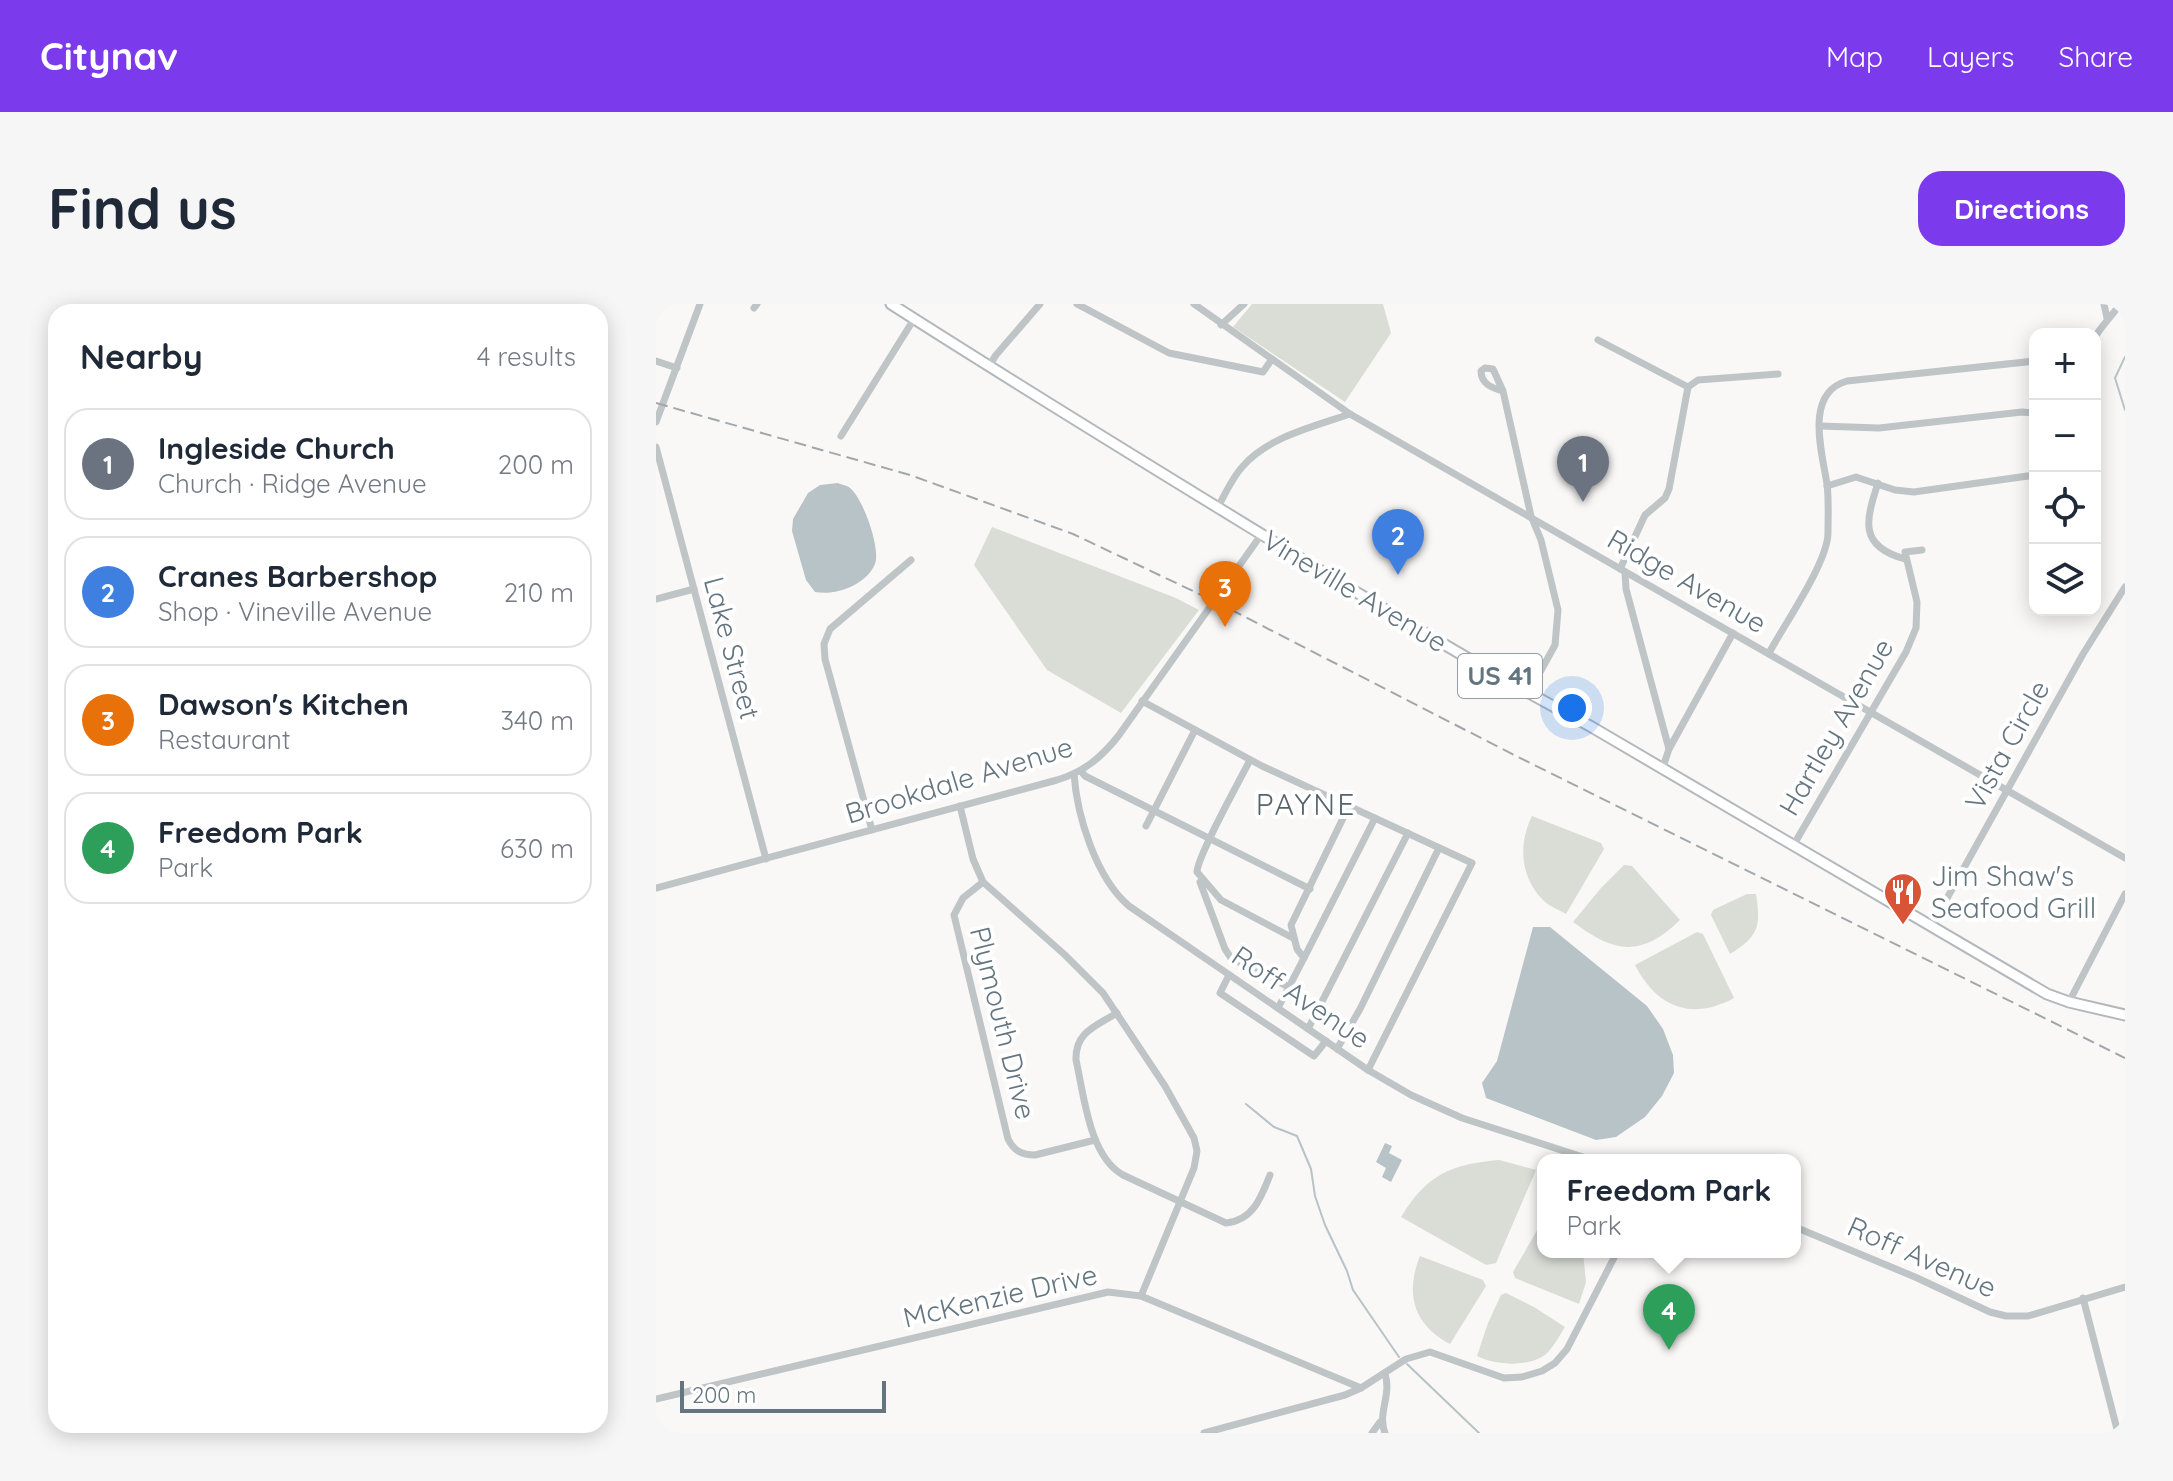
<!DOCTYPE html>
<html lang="en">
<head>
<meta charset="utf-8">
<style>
	body { margin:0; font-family:Quicksand,sans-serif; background:#f6f6f7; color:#1f2937 }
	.controls { position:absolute; right:24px; top:24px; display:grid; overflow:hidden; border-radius:16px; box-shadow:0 4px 20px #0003 }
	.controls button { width:72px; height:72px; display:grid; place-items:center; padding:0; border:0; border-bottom:2px solid #e0e1e3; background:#fff; color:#1f2937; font:40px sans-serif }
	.scale { position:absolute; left:24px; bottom:20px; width:206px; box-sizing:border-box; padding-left:8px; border:4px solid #65757f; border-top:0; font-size:22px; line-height:28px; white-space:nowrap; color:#65757f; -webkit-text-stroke:6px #fff; paint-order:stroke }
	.you { position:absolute; left:916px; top:404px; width:28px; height:28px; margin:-20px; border:6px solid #fff; border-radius:50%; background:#1a73e8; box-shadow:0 0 0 12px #1a73e833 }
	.badge { display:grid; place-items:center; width:52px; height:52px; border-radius:50%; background:#7c3aed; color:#fff; font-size:26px; font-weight:700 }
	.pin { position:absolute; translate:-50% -66px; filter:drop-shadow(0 2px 4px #0008) }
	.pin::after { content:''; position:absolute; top:42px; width:28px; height:24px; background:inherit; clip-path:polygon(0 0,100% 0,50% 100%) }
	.popup { position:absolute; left:881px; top:850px; width:264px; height:104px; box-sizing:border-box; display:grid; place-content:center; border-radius:16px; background:#fff; filter:drop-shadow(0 2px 6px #0005); font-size:26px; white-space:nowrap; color:#747a83 }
	.popup b { font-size:30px; color:#1f2937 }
	.popup::after { content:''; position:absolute; left:50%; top:100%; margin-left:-16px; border:16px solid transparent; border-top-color:#fff }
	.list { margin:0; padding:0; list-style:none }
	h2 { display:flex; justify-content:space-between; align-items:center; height:104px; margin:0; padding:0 32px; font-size:34px }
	h2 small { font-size:26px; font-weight:400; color:#747a83 }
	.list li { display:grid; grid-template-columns:52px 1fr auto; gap:24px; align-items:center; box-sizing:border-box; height:112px; margin:0 16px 16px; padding:0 16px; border:2px solid #e0e1e3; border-radius:24px }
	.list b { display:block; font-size:30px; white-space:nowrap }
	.list p { margin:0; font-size:26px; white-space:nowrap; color:#747a83 }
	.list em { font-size:26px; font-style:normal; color:#747a83 }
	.icon { flex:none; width:44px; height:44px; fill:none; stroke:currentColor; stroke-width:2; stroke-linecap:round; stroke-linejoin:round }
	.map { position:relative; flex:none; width:1469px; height:1129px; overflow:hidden; border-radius:24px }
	header { display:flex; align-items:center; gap:48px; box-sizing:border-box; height:112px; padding:0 40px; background:#7c3aed; color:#fff }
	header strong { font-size:38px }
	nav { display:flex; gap:44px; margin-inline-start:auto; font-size:28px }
	.intro { display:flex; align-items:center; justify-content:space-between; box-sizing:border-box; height:192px; padding:0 48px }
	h1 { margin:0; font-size:56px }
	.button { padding:20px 36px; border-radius:24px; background:#7c3aed; color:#fff; font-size:28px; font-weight:700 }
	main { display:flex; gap:48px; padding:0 48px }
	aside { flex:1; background:#fff; border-radius:24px; box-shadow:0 4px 20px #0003 }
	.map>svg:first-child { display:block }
	.green { fill:#d9ddd6 }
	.water { fill:#b7c3c7 }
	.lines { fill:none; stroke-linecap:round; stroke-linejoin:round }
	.stream { stroke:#b7c3c7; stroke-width:2 }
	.major-casing { stroke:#b3b8bc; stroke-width:13 }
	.minor { stroke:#bfc4c7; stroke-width:7 }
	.major { stroke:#fff; stroke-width:9 }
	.rail { stroke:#a1a8ad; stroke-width:2; stroke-dasharray:12 6; stroke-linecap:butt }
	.labels { text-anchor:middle; stroke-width:8; stroke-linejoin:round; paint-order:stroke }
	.shield { fill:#fff; stroke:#939ea5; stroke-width:2 }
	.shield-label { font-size:26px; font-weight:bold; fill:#65757f }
	.street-label { font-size:28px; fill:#65757f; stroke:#fff }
	.poi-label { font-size:28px; fill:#65757f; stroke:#fff; text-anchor:start }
	.neighbourhood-label { font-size:30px; letter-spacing:2px; fill:#57636b; stroke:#fff }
</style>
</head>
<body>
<header>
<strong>Citynav</strong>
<nav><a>Map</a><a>Layers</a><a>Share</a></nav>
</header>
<div class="intro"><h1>Find us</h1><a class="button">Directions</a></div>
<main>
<aside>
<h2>Nearby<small>4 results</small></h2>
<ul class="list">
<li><span class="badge" style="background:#6b7280">1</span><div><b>Ingleside Church</b><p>Church · Ridge Avenue</p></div><em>200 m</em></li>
<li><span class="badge" style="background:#3f7fe0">2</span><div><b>Cranes Barbershop</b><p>Shop · Vineville Avenue</p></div><em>210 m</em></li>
<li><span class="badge" style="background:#e8710a">3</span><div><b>Dawson's Kitchen</b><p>Restaurant</p></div><em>340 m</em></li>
<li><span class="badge" style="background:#2e9e5b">4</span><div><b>Freedom Park</b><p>Park</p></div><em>630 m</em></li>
</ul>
</aside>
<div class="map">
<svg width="1469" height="1129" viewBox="0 0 1469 1129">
	<rect width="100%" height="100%" fill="#f9f8f6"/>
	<!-- green -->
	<g class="green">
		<polygon points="596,0 727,0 735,29 689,98 577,23"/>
		<polygon points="336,223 520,294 543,306 465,409 391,366 318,261"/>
		<path d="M876,512L945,539L948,545L910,610C903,606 893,602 888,597C864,574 862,540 876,512Z"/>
		<path d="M968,561L976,562L1024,616C985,654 958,649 917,618L945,584Z"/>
		<path d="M1091,590H1100C1105,622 1103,632 1074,650L1055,611L1057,606Z"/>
		<path d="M1041,628L1047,630L1078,694C1036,717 1001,704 979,661Z"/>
		<path d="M843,856L880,866L840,959L830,961L745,913C770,871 795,860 843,856Z"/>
		<polygon points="887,916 887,948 927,948 930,978 923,1000 859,974 857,968"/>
		<path d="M764,952L827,976L830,982L794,1040C757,1021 749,989 764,952Z"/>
		<path d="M850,989L878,1003L909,1023C903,1032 898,1043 890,1050C873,1064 839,1061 821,1052L832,1019L845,991Z"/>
	</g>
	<!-- water -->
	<g class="water">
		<path d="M182,179C186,181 191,181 194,184C207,194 225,245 219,260C210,281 180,292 159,288L150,276L136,227L137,215L152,189L164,181Z"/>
		<polygon points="877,623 894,623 991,702 1007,725 1017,751 1018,769 1006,792 989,813 960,833 940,836 830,794 826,779 841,757"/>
		<polygon points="729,839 736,842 733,849 746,856 735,878 726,873 730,864 720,858"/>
	</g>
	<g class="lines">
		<!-- stream -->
		<g class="stream">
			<polyline points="1468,12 1469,15"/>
			<polyline points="1469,53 1459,74 1469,106"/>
			<polyline points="590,800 618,823 641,832 655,865 659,892 669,921 691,967 697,986 743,1053"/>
			<polyline points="751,1060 823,1129"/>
		</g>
		<defs>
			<path id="major" d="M235,0C377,91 522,179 667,268C754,321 843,374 934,422L1391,690L1413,698L1469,711"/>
		</defs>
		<!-- major casing -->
		<use href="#major" class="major-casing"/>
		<!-- minor -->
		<g class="minor">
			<polyline points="421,0 513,49 607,68 616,55"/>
			<polyline points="538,0 694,110 1469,554"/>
			<polyline points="1448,0 1451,14"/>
			<polyline points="98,4 101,0"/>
			<polyline points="565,21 588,0"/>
			<path d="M1439,33C1447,20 1456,12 1464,0"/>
			<polyline points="942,36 1032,83 1042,76 1122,70"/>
			<polyline points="0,57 21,64"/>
			<polyline points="333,62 340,51 384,0"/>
			<path d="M847,87C836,84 825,80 825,67L829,64L837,65L847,87L875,212L885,236L902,306L899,341L872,390"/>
			<polyline points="0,118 44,0"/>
			<polyline points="1164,122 1223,124 1366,108 1379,109"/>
			<polyline points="185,132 258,15"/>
			<polyline points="0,143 110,555"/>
			<path d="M1222,179C1210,216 1202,242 1249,255"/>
			<polyline points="1171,182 1200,173 1239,186 1258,188 1379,171"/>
			<path d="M561,205C569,190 576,174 587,162C612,133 659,122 694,110"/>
			<polyline points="964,265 989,211 1009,194 1013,185 1032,83"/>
			<polyline points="969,268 970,285 1013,445 1006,466"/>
			<polyline points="0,295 38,285"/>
			<path d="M1113,349C1128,321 1172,258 1172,229C1172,213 1173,196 1171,180C1166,148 1148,89 1191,77L1379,57"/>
			<polyline points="486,397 606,462 816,559 712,766"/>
			<polyline points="1013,445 1077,329"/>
			<path d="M594,456C584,476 541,553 541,568L565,596L637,634"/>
			<polyline points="425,467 429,472 654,585"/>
			<path d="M418,470C421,512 440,574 473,602L712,766L755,791L806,814L936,856"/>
			<polyline points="304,502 317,555 327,578 409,651 447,689 509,782 538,834 541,847 538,864 485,992"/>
			<polyline points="490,522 539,426"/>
			<polyline points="216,526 169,355 168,340 174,325 255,256"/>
			<polyline points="1137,542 1250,348 1260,324 1261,298 1249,248 1266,246"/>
			<path d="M327,578L307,594L298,611L352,835C358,847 366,851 379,851L439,836"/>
			<polyline points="544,578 569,645 575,654 633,683"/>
			<path d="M0,584L401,476C428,468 446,453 463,431L605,231"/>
			<polyline points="1275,623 1427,350 1469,283"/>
			<polyline points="648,654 719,514"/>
			<polyline points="573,671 564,689 658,752 670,737"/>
			<polyline points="1413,698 1469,590"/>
			<polyline points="622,704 648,654 641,645 635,621 692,504"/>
			<path d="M461,709C440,722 419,728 420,756C428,791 433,852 467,871L570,919C597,916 605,894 614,871"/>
			<polyline points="652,725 752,529"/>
			<polyline points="681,745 704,705 783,544"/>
			<polyline points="1139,923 1259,973 1334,1008 1350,1012 1372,1012 1469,983"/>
			<polyline points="1427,994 1462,1129"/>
			<polyline points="0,1095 452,988 485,992 705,1084 750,1055 774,1048 848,1074 866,1073 886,1067 899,1059 911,1045 961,948"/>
			<polyline points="0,1126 4,1129"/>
			<polyline points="548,1129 689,1091 705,1084"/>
			<polyline points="716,1129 724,1118"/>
			<path d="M729,1129C721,1109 736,1091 729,1070"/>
		</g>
		<!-- major -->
		<use href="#major" class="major"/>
		<!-- rail -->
		<polyline class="rail" points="0,99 254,171 417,230 558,297 862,453 1469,754"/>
	</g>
	<!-- icons -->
	<defs>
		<symbol id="restaurant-pin" viewBox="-11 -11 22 30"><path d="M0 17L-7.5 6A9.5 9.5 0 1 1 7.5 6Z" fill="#d95336" stroke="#fff"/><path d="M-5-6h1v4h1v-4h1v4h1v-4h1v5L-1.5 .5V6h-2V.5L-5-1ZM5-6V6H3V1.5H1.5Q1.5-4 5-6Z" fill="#fff"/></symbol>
	</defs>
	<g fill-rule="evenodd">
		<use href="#restaurant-pin" x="1225" y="566" width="44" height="60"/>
	</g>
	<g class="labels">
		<!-- shield labels -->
		<rect class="shield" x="802" y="350" width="84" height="44" rx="6"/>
		<g class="shield-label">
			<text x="844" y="381">US 41</text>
		</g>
		<!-- street labels -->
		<g class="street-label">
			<text transform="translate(1031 277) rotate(30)" y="10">Ridge Avenue</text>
			<text transform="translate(699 287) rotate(31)" y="10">Vineville Avenue</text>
			<text transform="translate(76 344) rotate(75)" y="10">Lake Street</text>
			<text transform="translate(1180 423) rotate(-60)" y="10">Hartley Avenue</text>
			<text transform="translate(1351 441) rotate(-61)" y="10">Vista Circle</text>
			<text transform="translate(303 476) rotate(-17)" y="10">Brookdale Avenue</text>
			<text transform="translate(645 693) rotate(34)" y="10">Roff Avenue</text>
			<text transform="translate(347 719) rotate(76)" y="10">Plymouth Drive</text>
			<text transform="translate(1266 953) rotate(24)" y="10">Roff Avenue</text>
			<text transform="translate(344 992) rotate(-13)" y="10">McKenzie Drive</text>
		</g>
		<!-- poi labels -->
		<g class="poi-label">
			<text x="1275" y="582">Jim Shaw's<tspan x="1275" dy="32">Seafood Grill</tspan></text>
		</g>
		<!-- neighbourhood labels -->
		<g class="neighbourhood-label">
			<text x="650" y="511">PAYNE</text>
		</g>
	</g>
</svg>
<div class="controls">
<button>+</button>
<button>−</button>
<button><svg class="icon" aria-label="locate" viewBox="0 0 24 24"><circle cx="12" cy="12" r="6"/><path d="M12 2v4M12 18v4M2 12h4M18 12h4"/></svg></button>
<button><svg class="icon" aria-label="layers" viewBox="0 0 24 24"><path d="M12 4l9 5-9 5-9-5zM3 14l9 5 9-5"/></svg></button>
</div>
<div class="scale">200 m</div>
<div class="you"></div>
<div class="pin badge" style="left:927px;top:198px;background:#6b7280">1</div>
<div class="pin badge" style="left:742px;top:271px;background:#3f7fe0">2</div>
<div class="pin badge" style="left:569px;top:323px;background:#e8710a">3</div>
<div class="pin badge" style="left:1013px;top:1046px;background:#2e9e5b">4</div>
<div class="popup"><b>Freedom Park</b>Park</div>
</div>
</main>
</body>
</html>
